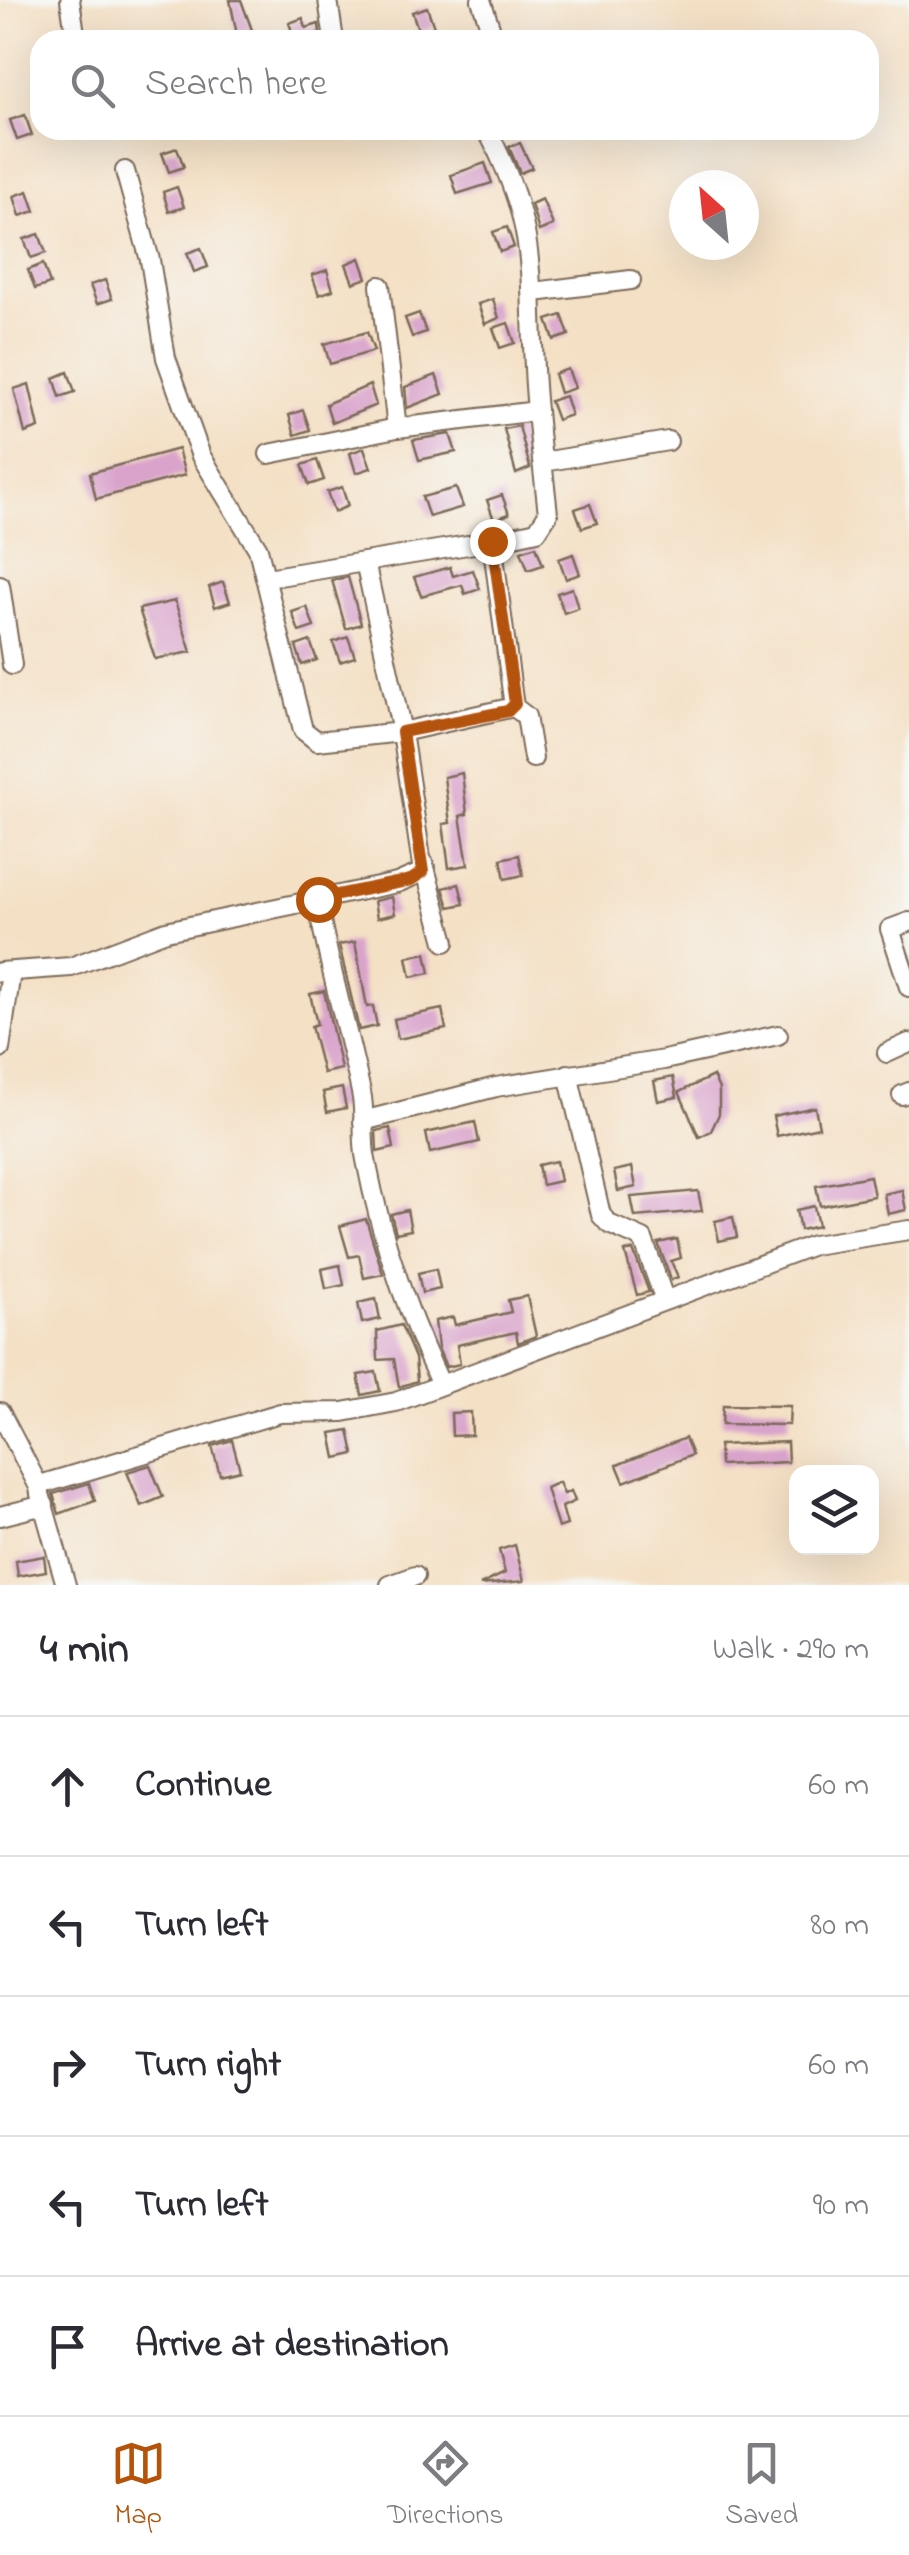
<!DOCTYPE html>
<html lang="en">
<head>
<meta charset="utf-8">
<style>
	body { margin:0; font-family:"Indie Flower",sans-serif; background:#f7f7f7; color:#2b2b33 }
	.controls { position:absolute; right:30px; bottom:30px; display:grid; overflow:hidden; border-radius:20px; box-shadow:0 10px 40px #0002 }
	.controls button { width:90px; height:90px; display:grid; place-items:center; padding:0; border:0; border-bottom:2px solid #e1e1e2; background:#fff; color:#2b2b33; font:50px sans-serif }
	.compass { position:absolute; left:669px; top:170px; width:90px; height:90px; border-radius:50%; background:#fff; box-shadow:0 10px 40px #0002; rotate:333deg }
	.stop { position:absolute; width:30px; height:30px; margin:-22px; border:8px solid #b45309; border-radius:50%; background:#fff }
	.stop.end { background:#b45309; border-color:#fff; box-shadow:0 2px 10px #0008 }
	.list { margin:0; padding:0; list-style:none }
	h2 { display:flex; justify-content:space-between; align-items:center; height:130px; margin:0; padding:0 40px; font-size:42px }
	h2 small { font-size:32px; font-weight:400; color:#7c7c81 }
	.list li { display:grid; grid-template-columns:65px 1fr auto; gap:30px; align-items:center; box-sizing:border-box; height:140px; padding:0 40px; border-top:2px solid #e1e1e2 }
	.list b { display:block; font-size:38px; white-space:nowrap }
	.list em { font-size:32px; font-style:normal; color:#7c7c81 }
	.icon { flex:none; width:55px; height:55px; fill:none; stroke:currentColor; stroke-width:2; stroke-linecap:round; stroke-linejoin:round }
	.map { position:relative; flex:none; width:909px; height:1585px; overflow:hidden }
	.search { position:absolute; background:#fff; box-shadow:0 10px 40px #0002; left:30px; right:30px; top:30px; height:110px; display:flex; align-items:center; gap:25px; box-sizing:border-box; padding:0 35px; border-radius:30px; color:#7c7c81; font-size:38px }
	.sheet { height:830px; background:#fff }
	nav { display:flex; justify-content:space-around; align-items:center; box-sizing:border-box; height:140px; border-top:2px solid #e1e1e2; background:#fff; font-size:28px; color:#7c7c81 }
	nav a { display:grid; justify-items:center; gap:5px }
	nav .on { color:#b45309 }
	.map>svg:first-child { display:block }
	.building { fill:#d9a3cc }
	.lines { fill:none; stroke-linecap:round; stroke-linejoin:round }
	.minor-casing { stroke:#7c6a58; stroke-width:22 }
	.minor { stroke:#fff; stroke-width:18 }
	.route { stroke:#b45309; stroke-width:12 }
</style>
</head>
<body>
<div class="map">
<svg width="909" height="1585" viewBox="0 0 909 1585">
	<rect width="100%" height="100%" fill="#f6f6f2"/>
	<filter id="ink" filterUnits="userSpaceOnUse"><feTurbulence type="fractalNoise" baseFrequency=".01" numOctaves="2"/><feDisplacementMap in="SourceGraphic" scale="20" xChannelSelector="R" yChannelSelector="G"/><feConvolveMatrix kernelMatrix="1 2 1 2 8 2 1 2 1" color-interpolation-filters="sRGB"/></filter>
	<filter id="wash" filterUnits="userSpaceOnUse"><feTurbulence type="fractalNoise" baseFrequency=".0048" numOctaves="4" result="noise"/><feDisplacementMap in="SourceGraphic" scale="40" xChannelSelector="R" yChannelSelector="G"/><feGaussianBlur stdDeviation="2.25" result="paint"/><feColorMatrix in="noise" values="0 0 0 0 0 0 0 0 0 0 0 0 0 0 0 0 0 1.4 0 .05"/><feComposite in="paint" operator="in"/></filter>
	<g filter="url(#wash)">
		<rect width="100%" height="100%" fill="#f4e0c5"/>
		<g id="blocks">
			<!-- building -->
			<g class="building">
				<polygon points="230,0 241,0 252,30 237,35"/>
				<polygon points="427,7 434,27 419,32 412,12"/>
				<polygon points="303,18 306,28 319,24 320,34 295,40 289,23"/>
				<polygon points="25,115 32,135 17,140 10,120"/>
				<polygon points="520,143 532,168 520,173 509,147"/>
				<polygon points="177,148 184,167 169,172 162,153"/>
				<polygon points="485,163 492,183 457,194 451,175"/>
				<polygon points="177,187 184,207 169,212 163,192"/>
				<polygon points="28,191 35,211 20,216 14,196"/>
				<polygon points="542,199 553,225 539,231 531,204"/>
				<polygon points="507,227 514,247 500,252 493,232"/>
				<polygon points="39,234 46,253 31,258 24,239"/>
				<polygon points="201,248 208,267 194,272 187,253"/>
				<polygon points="360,258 367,278 353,283 346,264"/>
				<polygon points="43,264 50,284 35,289 28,270"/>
				<polygon points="327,270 333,290 319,295 312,275"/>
				<polygon points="105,280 112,299 97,304 90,285"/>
				<polygon points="493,299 499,318 485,324 478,304"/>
				<polygon points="419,313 426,332 412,337 405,318"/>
				<polygon points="562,315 569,335 554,340 547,320"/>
				<polygon points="508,323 515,343 500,348 493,328"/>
				<polygon points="367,332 374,351 330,364 324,344"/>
				<polygon points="568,369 575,388 560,393 554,374"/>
				<polygon points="68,372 75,392 60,397 54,378"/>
				<polygon points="436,375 443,394 407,408 405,387"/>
				<polygon points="29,384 39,428 25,433 14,389"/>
				<polygon points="370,385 376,405 332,423 326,404"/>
				<polygon points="565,396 571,415 557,420 550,401"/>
				<polygon points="303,410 310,430 295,435 289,415"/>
				<polygon points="519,426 530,468 516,474 504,429"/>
				<polygon points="450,434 456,452 419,460 413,440"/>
				<polygon points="364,448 371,468 356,473 350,453"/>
				<polygon points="178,449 185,475 96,499 90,473"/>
				<polygon points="317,460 324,480 309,485 302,465"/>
				<polygon points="342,487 348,506 334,512 327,492"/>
				<polygon points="456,488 463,507 429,517 422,497"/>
				<polygon points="502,495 509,514 494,520 487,500"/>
				<polygon points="590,504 597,523 582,528 575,509"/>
				<polygon points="536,546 543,565 528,570 521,551"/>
				<polygon points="573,554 580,574 566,579 559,559"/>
				<polygon points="450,567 453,576 473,570 480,589 465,594 462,585 421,596 414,577"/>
				<polygon points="348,577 361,624 346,629 332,580"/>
				<polygon points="223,582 230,602 215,607 209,587"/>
				<polygon points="572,588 578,608 564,613 557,593"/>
				<polygon points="175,601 191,652 155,659 139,609"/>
				<polygon points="307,607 314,627 299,632 292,612"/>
				<polygon points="348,637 355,657 340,662 333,642"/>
				<polygon points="310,641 317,660 302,665 296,646"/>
				<polygon points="462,773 467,814 460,816 468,865 449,868 443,824 450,823 444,777"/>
				<polygon points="519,855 523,875 505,879 501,859"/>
				<polygon points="459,884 464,904 449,907 443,888"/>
				<polygon points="392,897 395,914 377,918 374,901"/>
				<polygon points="355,942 367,1007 373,1006 377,1026 359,1030 339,945"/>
				<polygon points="426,953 430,973 411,977 407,957"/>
				<polygon points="324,991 341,1069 323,1073 311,1026 317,1024 310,994"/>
				<polygon points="442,1009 446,1029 398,1039 394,1019"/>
				<polygon points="713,1076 719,1089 719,1114 711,1131 699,1137 679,1092"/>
				<polygon points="673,1077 677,1097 658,1101 654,1081"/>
				<polygon points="342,1088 346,1108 327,1112 323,1092"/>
				<polygon points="815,1107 819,1127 777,1136 773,1116"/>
				<polygon points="475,1122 479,1142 430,1153 426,1133"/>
				<polygon points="390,1128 394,1148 377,1152 376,1131"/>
				<polygon points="556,1161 560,1181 542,1185 538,1165"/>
				<polygon points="632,1167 636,1187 618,1191 614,1171"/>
				<polygon points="870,1176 874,1196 820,1206 816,1186"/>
				<polygon points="902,1190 906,1210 888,1214 884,1194"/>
				<polygon points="698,1191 702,1211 635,1217 631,1197"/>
				<polygon points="814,1206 818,1226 800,1230 796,1210"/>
				<polygon points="407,1210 411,1230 396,1233 391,1214"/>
				<polygon points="733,1217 737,1237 719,1241 715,1221"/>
				<polygon points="366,1219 383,1274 364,1278 359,1255 349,1257 340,1226"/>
				<polygon points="677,1239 681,1258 671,1261 678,1277 671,1280 658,1243"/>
				<polygon points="633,1250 649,1292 637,1295 625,1252"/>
				<polygon points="340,1265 344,1285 326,1289 322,1269"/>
				<polygon points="436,1269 440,1289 422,1293 418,1273"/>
				<polygon points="527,1296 536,1336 518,1343 516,1332 457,1345 460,1364 446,1367 438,1348 435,1321 453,1317 455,1325 511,1312 508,1300"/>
				<polygon points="376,1299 380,1319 362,1323 358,1303"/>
				<polygon points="401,1325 415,1358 417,1381 399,1387 394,1359 378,1360 377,1331"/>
				<polygon points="376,1372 380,1391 362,1395 358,1375"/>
				<polygon points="723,1405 790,1406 789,1425 722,1424"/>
				<polygon points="471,1412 472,1435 452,1436 451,1413"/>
				<polygon points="349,1430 354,1454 336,1458 331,1433"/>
				<polygon points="685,1438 692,1455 624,1482 617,1465"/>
				<polygon points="232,1440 240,1470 220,1475 212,1446"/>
				<polygon points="787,1442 788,1462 720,1465 719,1445"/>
				<polygon points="150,1465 163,1497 141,1506 127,1472"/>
				<polygon points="559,1482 564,1494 571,1491 575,1501 562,1507 567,1525 558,1528 546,1488"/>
				<polygon points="89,1483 95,1501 59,1514 53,1494"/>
				<polygon points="515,1545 524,1581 480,1585 505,1573 499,1550"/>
				<polygon points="44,1556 46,1571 18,1576 16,1561"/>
			</g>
		</g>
	</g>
	<g filter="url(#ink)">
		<use href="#blocks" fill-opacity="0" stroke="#7c6a58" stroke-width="2.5"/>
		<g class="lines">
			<defs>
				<g id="minor">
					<polyline points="70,0 76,40"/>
					<polyline points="328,0 334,40"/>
					<polyline points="481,0 491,30 481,40"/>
					<polyline points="125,171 150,260 166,358 201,456 258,549 303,730 317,741 402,732 365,562"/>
					<polyline points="380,286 397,428"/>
					<polyline points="534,292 631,280"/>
					<polyline points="269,454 397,428 537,411"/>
					<polyline points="543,462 668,441"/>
					<polyline points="267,578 492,541"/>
					<polyline points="0,585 12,665"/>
					<polyline points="514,707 526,716 533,758"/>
					<polyline points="424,864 445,942"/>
					<path d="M317,899C328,964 347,1027 361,1092C366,1114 361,1137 366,1160C381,1239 406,1310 440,1383"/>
					<polyline points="909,922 890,929 909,987"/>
					<path d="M0,972L71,967L166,931L397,883L423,872L402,732L514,707L492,541L537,531L548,514C543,466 536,417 534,368C529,265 537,226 487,130"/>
					<polyline points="0,1049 11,972"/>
					<polyline points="887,1053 909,1043"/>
					<polyline points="568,1074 601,1215 609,1224 643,1239 664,1298"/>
					<polyline points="902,1095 909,1092"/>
					<polyline points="363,1121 496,1087 664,1060 778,1035"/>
					<polyline points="0,1412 39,1487"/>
					<polyline points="0,1516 44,1505"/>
					<polyline points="66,1585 40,1494 39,1487 46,1483 280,1413 343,1412 396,1402 813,1245 909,1230"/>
					<polyline points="390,1585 415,1576"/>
				</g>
			</defs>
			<!-- minor casing -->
			<use href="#minor" class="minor-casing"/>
			<!-- minor -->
			<use href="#minor" class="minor"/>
		</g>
	</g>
	<g class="lines" filter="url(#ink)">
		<!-- route -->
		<polyline class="route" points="318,899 411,880 423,872 402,732 508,711 515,704 492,541"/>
	</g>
</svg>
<div class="controls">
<button><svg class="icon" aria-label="layers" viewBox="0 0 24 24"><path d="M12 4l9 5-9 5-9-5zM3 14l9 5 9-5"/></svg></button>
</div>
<svg class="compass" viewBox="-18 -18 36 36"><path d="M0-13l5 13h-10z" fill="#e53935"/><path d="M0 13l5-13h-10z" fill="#7c7c81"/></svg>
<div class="stop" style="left:318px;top:899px"></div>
<div class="stop end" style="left:492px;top:541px"></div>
<div class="search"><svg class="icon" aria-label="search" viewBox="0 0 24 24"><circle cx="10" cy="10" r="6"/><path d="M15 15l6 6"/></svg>Search here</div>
</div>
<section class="sheet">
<h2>4 min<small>Walk · 290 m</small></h2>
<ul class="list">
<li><svg class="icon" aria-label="ahead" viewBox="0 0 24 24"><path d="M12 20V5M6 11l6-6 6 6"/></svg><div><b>Continue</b></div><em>60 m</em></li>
<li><svg class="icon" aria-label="left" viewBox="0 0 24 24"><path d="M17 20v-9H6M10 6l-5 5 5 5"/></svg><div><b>Turn left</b></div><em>80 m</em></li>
<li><svg class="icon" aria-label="right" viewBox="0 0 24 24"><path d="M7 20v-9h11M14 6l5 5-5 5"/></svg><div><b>Turn right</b></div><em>60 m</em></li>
<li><svg class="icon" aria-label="left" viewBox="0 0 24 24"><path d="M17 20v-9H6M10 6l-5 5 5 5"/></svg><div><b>Turn left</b></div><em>90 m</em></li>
<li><svg class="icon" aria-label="arrive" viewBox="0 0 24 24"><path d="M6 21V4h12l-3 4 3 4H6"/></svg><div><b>Arrive at destination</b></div></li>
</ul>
</section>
<nav>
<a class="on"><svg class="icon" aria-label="map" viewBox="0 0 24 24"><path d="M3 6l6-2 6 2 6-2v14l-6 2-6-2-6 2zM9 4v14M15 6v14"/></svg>Map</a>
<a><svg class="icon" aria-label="directions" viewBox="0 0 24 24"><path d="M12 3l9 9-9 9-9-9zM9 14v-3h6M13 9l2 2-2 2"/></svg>Directions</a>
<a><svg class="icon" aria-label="saved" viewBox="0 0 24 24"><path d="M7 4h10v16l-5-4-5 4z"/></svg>Saved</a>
</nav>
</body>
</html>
